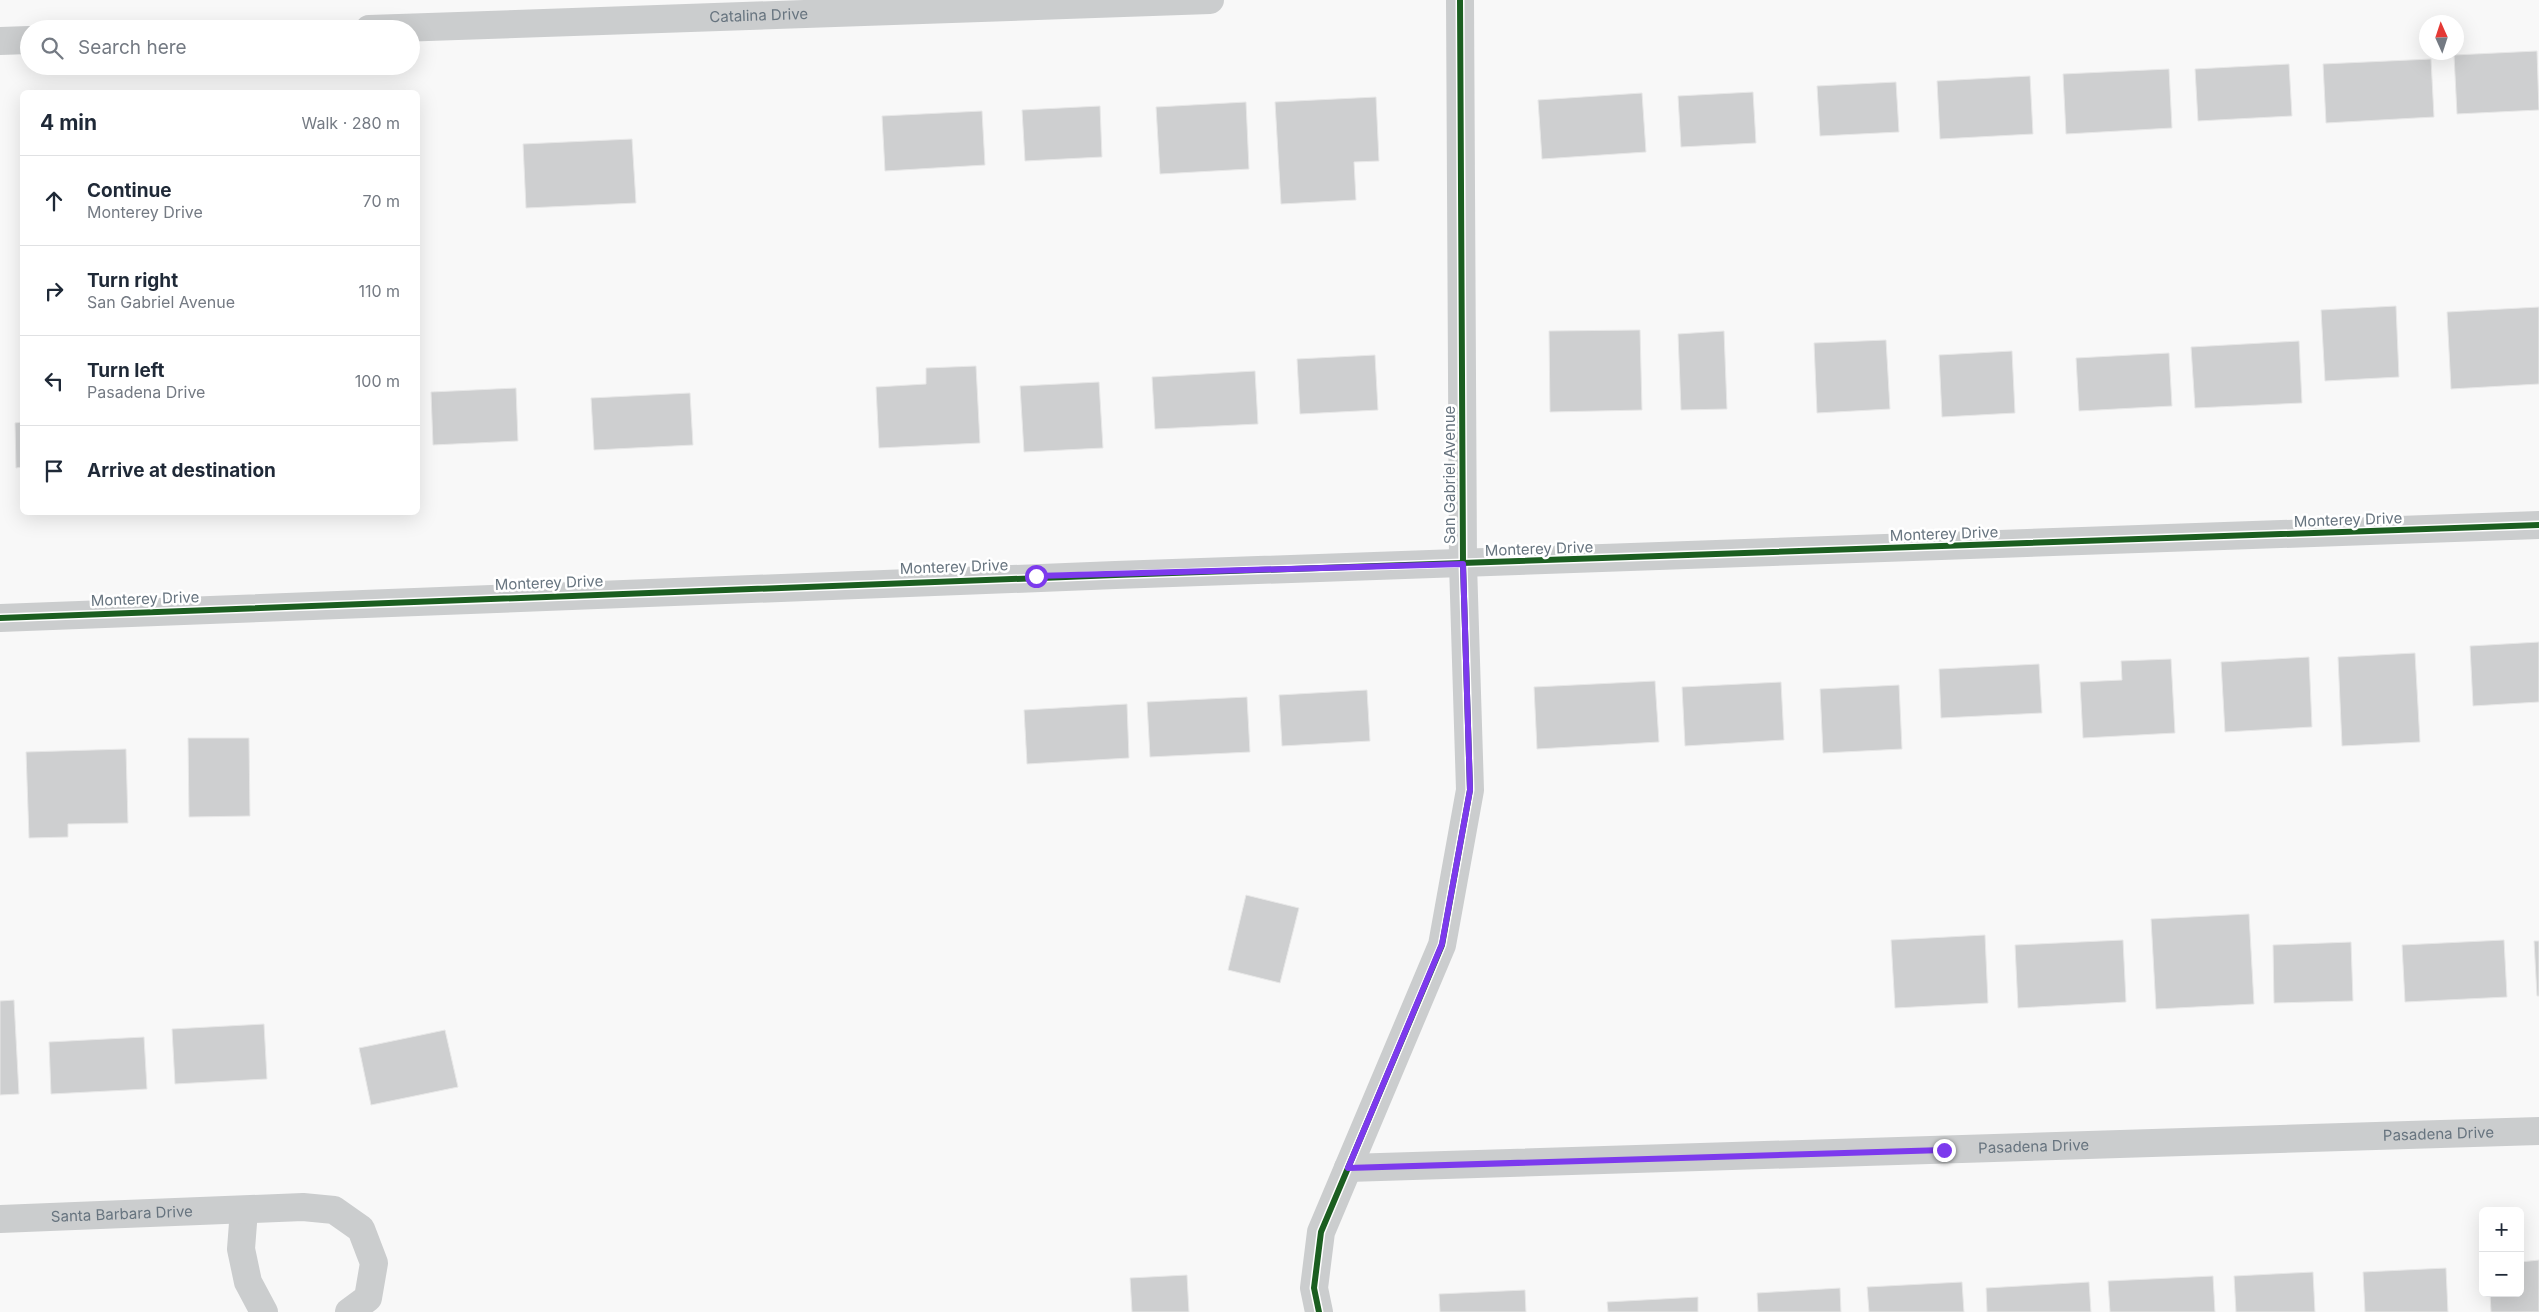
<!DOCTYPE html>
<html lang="en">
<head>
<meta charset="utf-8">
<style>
	body { margin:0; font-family:Inter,sans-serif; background:#f6f6f7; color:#1f2937 }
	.controls { position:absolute; right:15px; bottom:15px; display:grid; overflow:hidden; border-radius:8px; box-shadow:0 5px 20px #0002 }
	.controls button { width:45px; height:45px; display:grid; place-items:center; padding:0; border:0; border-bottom:1px solid #e0e1e3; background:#fff; color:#1f2937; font:25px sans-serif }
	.compass { position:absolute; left:2419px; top:15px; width:45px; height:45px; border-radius:50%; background:#fff; box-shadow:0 5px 20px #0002; rotate:357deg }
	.stop { position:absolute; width:15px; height:15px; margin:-11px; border:4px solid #7c3aed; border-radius:50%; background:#fff }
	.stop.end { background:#7c3aed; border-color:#fff; box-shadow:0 1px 5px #0008 }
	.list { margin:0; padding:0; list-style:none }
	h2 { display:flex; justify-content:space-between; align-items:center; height:65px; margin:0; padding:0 20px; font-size:21px }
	h2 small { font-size:16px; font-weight:400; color:#747a83 }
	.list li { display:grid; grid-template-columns:32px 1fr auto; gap:15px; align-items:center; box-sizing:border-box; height:90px; padding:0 20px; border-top:1px solid #e0e1e3 }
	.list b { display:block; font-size:19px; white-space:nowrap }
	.list p { margin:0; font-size:16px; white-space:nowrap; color:#747a83 }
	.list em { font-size:16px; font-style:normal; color:#747a83 }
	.icon { flex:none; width:28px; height:28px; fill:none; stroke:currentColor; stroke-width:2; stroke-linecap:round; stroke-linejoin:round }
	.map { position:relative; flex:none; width:2539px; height:1312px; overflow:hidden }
	.search { position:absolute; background:#fff; box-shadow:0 5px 20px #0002; left:20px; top:20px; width:400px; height:55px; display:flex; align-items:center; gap:12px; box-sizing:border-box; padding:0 18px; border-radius:28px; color:#747a83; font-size:19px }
	.panel { position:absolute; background:#fff; box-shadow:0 5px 20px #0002; left:20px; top:90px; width:400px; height:425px; border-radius:8px }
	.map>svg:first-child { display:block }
	.building { fill:#cecfd0; stroke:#e8e8e8 }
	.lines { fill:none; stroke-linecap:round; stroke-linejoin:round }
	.minor { stroke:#cbcdce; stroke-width:28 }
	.cycleway-casing { stroke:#fff; stroke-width:9 }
	.cycleway { stroke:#1b5e20; stroke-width:6 }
	.route { stroke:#7c3aed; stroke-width:6 }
	.labels { text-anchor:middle; stroke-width:5; stroke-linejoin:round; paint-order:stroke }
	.street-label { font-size:15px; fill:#67747f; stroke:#fff }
</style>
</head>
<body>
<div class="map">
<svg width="2539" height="1312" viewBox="0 0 2539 1312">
	<rect width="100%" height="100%" fill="#f8f8f8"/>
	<!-- building -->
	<g class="building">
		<polygon points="2537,51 2539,110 2457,114 2454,55"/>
		<polygon points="2431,59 2434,117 2326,123 2323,64"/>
		<polygon points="2289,64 2292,116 2198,121 2195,69"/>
		<polygon points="2169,69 2172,128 2066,134 2063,74"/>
		<polygon points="2030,76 2033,134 1940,139 1937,81"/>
		<polygon points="1896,82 1899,132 1820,136 1817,86"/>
		<polygon points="1753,92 1756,143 1681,147 1678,96"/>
		<polygon points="1642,93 1646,152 1542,159 1538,100"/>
		<polygon points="1376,97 1379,161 1354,162 1356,200 1281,204 1275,102"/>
		<polygon points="1246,102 1249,169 1160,174 1156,107"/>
		<polygon points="1100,106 1102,157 1025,161 1022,110"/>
		<polygon points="982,111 985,165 885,171 882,116"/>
		<polygon points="632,139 636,203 526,208 523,144"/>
		<polygon points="2396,306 2399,377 2325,381 2321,310"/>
		<polygon points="2539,307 2539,384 2451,389 2447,312"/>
		<polygon points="1640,330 1642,410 1550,412 1549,331"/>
		<polygon points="1724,331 1727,409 1681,410 1678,334"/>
		<polygon points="1886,340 1890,409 1817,413 1814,343"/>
		<polygon points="2299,341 2302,403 2195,408 2191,347"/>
		<polygon points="2012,351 2015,413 1942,417 1939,355"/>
		<polygon points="2169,353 2172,406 2079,411 2076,358"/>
		<polygon points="1375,355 1378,410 1300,414 1297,359"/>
		<polygon points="976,366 980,443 879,448 876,387 926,384 926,368"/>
		<polygon points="1255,371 1258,424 1155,429 1152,377"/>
		<polygon points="1099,382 1103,448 1024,452 1020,386"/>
		<polygon points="516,388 518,441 433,445 431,392"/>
		<polygon points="690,393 693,445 594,450 591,398"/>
		<polygon points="22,422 22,467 16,468 15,423"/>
		<polygon points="2539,642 2539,702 2473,706 2470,646"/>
		<polygon points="2415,653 2420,742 2342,746 2338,657"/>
		<polygon points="2309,657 2312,727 2225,732 2221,662"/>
		<polygon points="2171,659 2175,733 2083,738 2080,682 2122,680 2121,661"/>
		<polygon points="2039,664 2042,713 1941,718 1939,669"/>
		<polygon points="1655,681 1659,742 1537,749 1534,687"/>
		<polygon points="1781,682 1784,740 1685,746 1682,687"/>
		<polygon points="1899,685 1902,749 1823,753 1820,689"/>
		<polygon points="1367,690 1370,741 1282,746 1279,695"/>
		<polygon points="1247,697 1250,752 1150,757 1147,702"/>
		<polygon points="1127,704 1129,758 1027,764 1024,710"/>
		<polygon points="188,738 249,738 250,816 189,817"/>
		<polygon points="126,749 128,823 68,824 68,837 29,838 26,752"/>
		<polygon points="1246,895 1299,908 1280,983 1228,970"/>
		<polygon points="2249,914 2254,1004 2156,1009 2151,919"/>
		<polygon points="1985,935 1988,1003 1895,1008 1891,940"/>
		<polygon points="2123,940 2126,1002 2018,1008 2015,945"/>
		<polygon points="2504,940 2507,997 2405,1002 2402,945"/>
		<polygon points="2534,941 2539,941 2539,996 2537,996"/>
		<polygon points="2351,942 2353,1001 2274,1003 2273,945"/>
		<polygon points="14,1000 19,1094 0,1095 0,1001"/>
		<polygon points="264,1024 267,1079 175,1084 172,1029"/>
		<polygon points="445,1030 458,1087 371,1105 359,1048"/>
		<polygon points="144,1037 147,1089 51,1094 49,1042"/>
		<polygon points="2539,1260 2539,1312 2491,1312 2490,1293 2520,1293 2520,1262"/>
		<polygon points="2446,1268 2448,1312 2365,1312 2363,1272"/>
		<polygon points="2313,1272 2315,1312 2236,1312 2234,1276"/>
		<polygon points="1187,1275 1189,1312 1132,1312 1130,1278"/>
		<polygon points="2213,1276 2215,1312 2110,1312 2108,1281"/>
		<polygon points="1962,1282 1964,1312 1869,1312 1867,1287"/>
		<polygon points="2089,1282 2091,1312 1987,1312 1986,1288"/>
		<polygon points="1840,1288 1841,1312 1758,1312 1757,1293"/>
		<polygon points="1525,1290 1526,1312 1440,1312 1439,1294"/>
		<polygon points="1698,1297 1698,1312 1608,1312 1607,1302"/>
	</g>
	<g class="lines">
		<!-- minor -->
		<g class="minor">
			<path id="s1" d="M369,29L1210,0"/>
			<polyline points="0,41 29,40"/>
			<path d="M0,618C846,582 1693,556 2539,525"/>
			<path id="s2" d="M1348,1168L2539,1131"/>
			<polyline points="244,1210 241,1249 248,1282 264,1312"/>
			<path id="s3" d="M0,1219L303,1207L334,1210L361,1229L374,1263L368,1298L349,1312"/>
			<polyline points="1319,1312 1314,1288 1321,1232 1442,945 1470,790 1463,564 1460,0"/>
		</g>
		<defs>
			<g id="cycleway">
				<path d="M0,618C846,582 1693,556 2539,525"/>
				<polyline points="1319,1312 1314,1288 1321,1232 1442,945 1470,790 1463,564 1460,0"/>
			</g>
		</defs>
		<!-- cycleway casing -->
		<use href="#cycleway" class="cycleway-casing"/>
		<!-- cycleway -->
		<use href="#cycleway" class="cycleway"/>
	</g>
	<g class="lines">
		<!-- route -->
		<polyline class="route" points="1036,576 1463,564 1470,790 1442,944 1348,1168 1944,1150"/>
	</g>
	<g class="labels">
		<!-- street labels -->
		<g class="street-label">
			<text dy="5" stroke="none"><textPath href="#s1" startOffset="390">Catalina Drive</textPath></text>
			<text transform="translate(1450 475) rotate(-90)" y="5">San Gabriel Avenue</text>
			<text transform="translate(2348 520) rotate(-2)" y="5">Monterey Drive</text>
			<text transform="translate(1944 534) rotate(-2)" y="5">Monterey Drive</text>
			<text transform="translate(1539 549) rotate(-2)" y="5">Monterey Drive</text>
			<text transform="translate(954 567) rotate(-2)" y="5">Monterey Drive</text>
			<text transform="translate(549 583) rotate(-2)" y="5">Monterey Drive</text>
			<text transform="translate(145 599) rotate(-2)" y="5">Monterey Drive</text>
			<text dy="5" stroke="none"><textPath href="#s2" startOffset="1091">Pasadena Drive</textPath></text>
			<text dy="5" stroke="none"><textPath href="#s2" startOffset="686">Pasadena Drive</textPath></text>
			<text dy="5" stroke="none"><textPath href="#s3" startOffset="122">Santa Barbara Drive</textPath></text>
		</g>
	</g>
</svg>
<div class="controls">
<button>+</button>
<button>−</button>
</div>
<svg class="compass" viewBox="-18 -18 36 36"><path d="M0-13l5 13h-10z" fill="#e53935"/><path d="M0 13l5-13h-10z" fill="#747a83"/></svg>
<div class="stop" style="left:1036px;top:576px"></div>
<div class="stop end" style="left:1944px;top:1150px"></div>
<div class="search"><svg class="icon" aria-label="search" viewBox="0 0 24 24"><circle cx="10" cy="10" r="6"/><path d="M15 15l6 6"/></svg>Search here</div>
<section class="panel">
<h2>4 min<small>Walk · 280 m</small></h2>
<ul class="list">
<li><svg class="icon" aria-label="ahead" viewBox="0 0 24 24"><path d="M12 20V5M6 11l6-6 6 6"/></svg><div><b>Continue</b><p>Monterey Drive</p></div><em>70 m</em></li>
<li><svg class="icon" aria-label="right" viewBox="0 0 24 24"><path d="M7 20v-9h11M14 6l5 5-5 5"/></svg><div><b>Turn right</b><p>San Gabriel Avenue</p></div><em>110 m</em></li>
<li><svg class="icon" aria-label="left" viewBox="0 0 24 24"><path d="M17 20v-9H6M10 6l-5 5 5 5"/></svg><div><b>Turn left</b><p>Pasadena Drive</p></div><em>100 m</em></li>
<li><svg class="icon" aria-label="arrive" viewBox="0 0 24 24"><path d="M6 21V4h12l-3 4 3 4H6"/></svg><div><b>Arrive at destination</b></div></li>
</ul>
</section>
</div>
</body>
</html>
